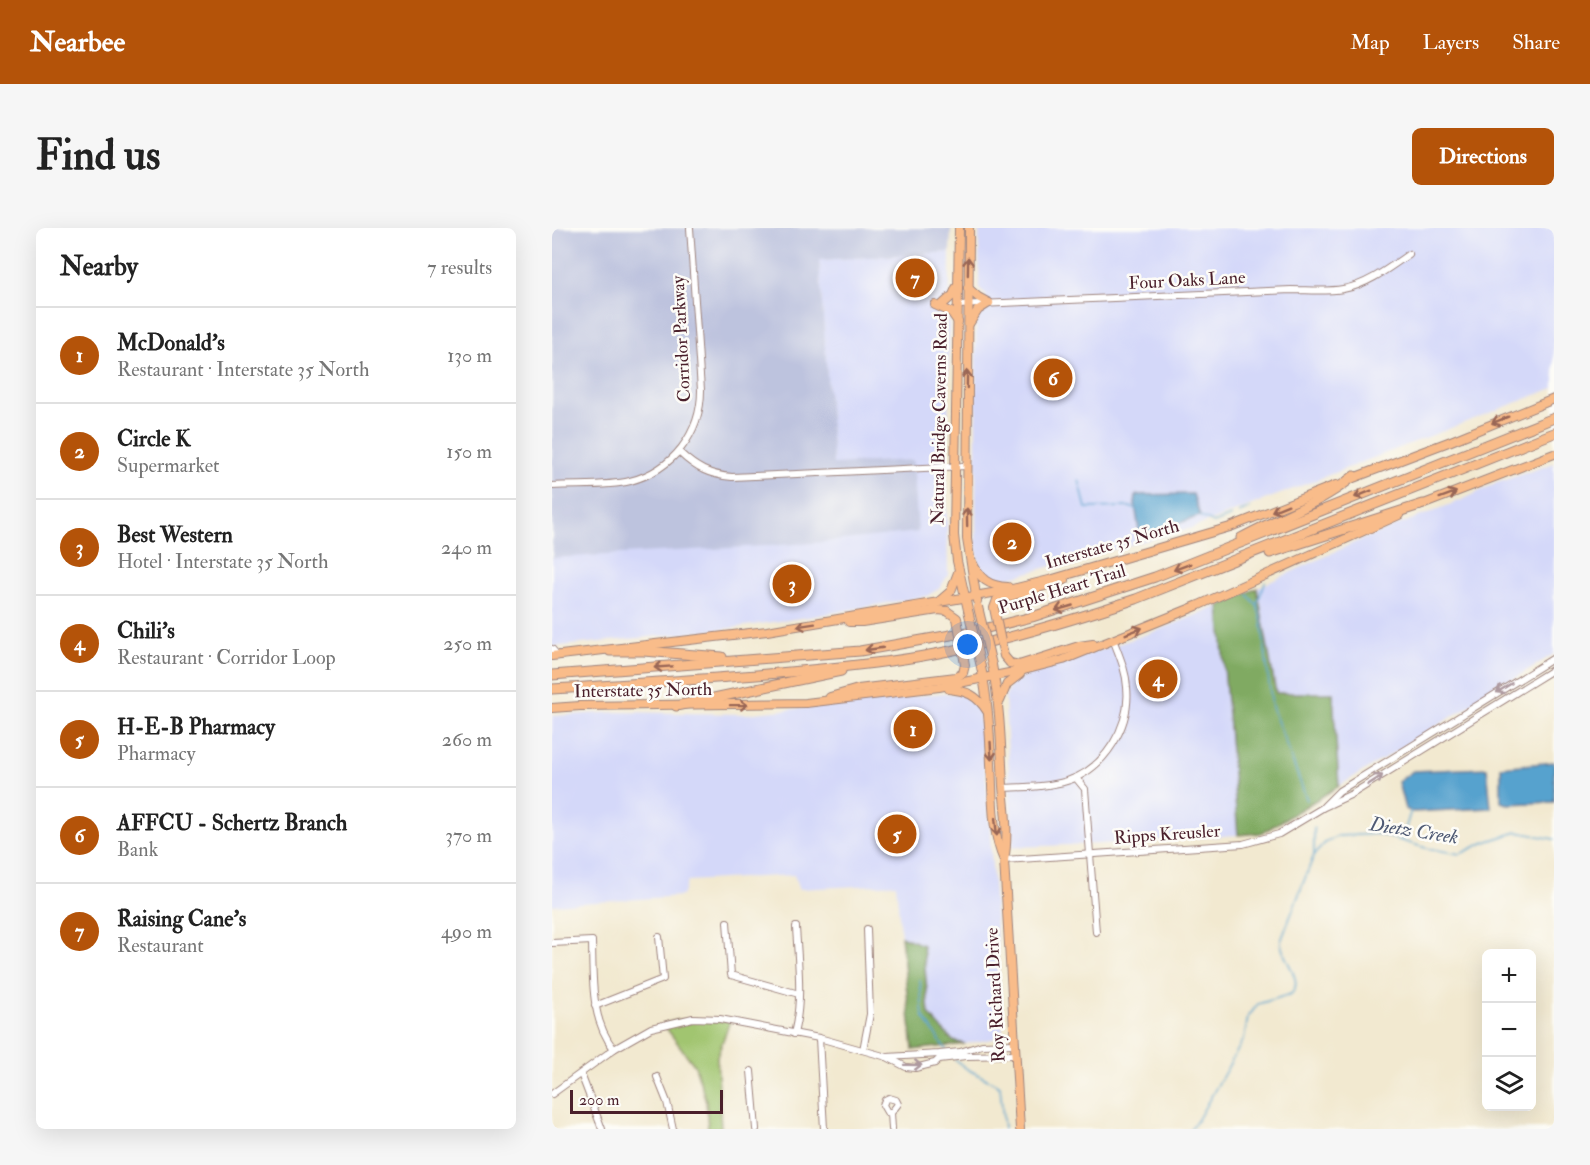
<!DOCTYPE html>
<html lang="en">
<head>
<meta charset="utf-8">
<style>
	body { margin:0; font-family:"IM FELL Double Pica",serif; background:#f6f6f6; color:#222 }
	.controls { position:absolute; right:18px; bottom:18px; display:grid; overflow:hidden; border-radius:9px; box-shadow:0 6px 24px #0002 }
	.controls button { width:54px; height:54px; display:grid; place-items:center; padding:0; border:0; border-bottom:2px solid #e0e0e0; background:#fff; color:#222; font:30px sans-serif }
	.scale { position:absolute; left:18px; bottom:15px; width:153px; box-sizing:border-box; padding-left:6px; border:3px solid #4a1f2b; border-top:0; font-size:16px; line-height:21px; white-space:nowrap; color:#4a1f2b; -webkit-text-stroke:4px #fdfcf7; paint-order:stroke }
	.you { position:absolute; left:416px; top:417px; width:21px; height:21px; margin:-15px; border:4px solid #fff; border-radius:50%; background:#1a73e8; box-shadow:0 0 0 9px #1a73e833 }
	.badge { display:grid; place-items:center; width:39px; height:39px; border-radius:50%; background:#b45309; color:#fff; font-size:20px; font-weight:700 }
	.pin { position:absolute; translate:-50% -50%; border:3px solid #fff; box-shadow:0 2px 6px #0006 }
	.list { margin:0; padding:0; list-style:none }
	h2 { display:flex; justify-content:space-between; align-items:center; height:78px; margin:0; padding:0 24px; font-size:26px }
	h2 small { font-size:20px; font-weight:400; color:#767676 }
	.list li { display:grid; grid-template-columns:39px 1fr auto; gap:18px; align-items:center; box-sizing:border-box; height:96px; padding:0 24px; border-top:2px solid #e0e0e0 }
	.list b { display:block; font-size:22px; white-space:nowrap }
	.list p { margin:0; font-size:20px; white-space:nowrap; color:#767676 }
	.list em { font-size:20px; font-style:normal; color:#767676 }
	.icon { flex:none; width:33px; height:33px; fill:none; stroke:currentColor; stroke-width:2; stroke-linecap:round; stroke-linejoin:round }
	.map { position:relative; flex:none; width:1002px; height:901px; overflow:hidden; border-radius:9px }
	header { display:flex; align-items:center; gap:36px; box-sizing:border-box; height:84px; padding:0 30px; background:#b45309; color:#fff }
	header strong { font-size:28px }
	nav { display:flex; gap:33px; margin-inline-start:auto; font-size:21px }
	.intro { display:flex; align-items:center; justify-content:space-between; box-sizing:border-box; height:144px; padding:0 36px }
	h1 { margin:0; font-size:42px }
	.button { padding:15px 27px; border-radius:9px; background:#b45309; color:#fff; font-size:21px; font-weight:700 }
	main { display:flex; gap:36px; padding:0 36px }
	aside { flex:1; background:#fff; border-radius:9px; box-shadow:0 6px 24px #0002 }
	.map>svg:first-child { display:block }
	.built { fill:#d4d8f9 }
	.industrial { fill:#bdc3de }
	.green { fill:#a1c56f; stroke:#76724d; stroke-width:1.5 }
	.forest { fill:#80aa62; stroke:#656446; stroke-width:1.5 }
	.water { fill:#56a2ce; stroke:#50607c; stroke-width:1.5 }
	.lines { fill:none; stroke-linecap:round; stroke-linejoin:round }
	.stream { stroke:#56a2ce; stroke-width:1.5 }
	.minor-casing { stroke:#9e847e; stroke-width:8 }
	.major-casing { stroke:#9e847e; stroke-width:10 }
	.highway-casing { stroke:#9e847e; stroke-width:11 }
	.minor { stroke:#fff; stroke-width:6 }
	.major { stroke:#f9bc8a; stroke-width:8 }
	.highway { stroke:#f9bc8a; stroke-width:9 }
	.major-bridge-casing { stroke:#9e847e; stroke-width:10; stroke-linecap:butt }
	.major-bridge { stroke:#f9bc8a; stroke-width:8 }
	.oneway { stroke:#996656 }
	.oneway2 { stroke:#ae9aa0 }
	.labels { text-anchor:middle; stroke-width:5; stroke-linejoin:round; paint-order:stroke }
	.street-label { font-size:18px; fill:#4a1f2b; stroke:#fdfcf7 }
	.water-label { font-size:20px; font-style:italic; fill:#4f5a74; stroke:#fdfcf7 }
</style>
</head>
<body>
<header>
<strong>Nearbee</strong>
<nav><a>Map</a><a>Layers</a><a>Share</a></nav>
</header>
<div class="intro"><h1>Find us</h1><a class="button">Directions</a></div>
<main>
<aside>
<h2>Nearby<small>7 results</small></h2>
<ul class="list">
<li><span class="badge">1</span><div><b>McDonald's</b><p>Restaurant · Interstate 35 North</p></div><em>130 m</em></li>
<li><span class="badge">2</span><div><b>Circle K</b><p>Supermarket</p></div><em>150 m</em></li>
<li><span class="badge">3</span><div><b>Best Western</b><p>Hotel · Interstate 35 North</p></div><em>240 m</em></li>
<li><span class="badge">4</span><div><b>Chili's</b><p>Restaurant · Corridor Loop</p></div><em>250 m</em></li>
<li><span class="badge">5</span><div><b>H-E-B Pharmacy</b><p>Pharmacy</p></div><em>260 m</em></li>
<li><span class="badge">6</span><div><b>AFFCU - Schertz Branch</b><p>Bank</p></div><em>370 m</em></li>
<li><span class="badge">7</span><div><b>Raising Cane's</b><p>Restaurant</p></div><em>490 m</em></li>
</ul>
</aside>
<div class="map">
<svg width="1002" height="901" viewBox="0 0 1002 901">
	<rect width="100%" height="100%" fill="#fdfcf7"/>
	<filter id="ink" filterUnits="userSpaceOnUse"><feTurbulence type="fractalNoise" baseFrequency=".0167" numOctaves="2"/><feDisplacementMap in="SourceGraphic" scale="12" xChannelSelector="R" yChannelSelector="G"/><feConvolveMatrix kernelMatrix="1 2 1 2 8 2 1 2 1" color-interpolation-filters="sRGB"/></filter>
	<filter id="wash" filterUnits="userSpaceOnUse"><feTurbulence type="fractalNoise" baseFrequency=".008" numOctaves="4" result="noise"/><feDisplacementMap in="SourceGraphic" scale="24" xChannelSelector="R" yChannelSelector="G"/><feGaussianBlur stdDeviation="1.35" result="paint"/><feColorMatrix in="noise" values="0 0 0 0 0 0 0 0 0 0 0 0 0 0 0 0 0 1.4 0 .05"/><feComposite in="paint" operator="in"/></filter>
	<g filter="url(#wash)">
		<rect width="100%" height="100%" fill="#f2e9d0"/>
		<!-- built -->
		<g class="built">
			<polygon points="427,0 1002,0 1002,160 640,300 456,350 436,348 427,336 424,317 424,93 435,67 427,60"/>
			<polygon points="398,24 396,218 390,229 394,250 396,347 388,360 375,368 257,389 165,402 0,419 0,330 281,237 267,32"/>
			<polygon points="1002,235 1002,426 787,558 781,466 724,465 705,360 806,313 912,271 942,256"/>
			<polygon points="667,378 686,607 547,616 461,619 453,470 458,459 470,449 607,402"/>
			<polygon points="393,465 411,467 427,481 436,574 451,809 413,816 401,813 377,786 371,717 349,708 344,656 247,661 242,647 136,653 130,668 0,677 0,488 66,484 194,486"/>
		</g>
		<!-- industrial -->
		<polygon class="industrial" points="0,0 399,0 398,24 267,32 281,236 361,232 366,304 262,315 0,330"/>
		<!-- green -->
		<polygon class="green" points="124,792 178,793 165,829 169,901 156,901 154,873 143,838 111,796"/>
		<!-- forest -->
		<g class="forest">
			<polygon points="705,360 724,465 781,465 787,558 710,605 686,607 667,378"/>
			<polygon points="349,708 371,717 377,786 401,813 413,816 361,822"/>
		</g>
		<!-- water -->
		<g class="water">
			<polygon points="641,266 648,288 588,308 583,277 584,267"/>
			<polygon points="1002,534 1002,574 956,576 949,574 949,539"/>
			<polygon points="935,540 939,580 861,584 853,581 846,554 861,543"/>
		</g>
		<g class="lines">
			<!-- stream -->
			<g class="stream">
				<polyline points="527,252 534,280 578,279 585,282"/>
				<polyline points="687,285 698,280"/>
				<polyline points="648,288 662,295 679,288"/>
				<polyline points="696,367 705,377 709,390 720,479 755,572"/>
				<polyline points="705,376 713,354"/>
				<polyline points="762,600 762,626"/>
				<polyline points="850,612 859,582"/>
				<polyline points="368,752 371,788 394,822"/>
				<polyline points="403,832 415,841 448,858 452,901"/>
				<path d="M638,901L645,893L692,811L696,789L706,776L739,766C754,752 728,730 729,713L762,627L773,615L786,608L826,606L874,620L908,626L933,614L965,604L1002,611"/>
			</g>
		</g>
	</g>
	<g filter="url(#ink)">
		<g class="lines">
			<defs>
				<g id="minor">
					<path d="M406,77L739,62C756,62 774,64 791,61C815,57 837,40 857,26"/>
					<path d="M128,225C144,240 157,247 180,249L414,238"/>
					<path d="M0,258C25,256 54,259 78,253C121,242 149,205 149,162L138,0"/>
					<polyline points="0,421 6,428"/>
					<polyline points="524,550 533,561 544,704"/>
					<path d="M452,560C473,559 495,559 515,553C553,541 579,498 575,459C574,442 567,427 561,411"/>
					<polyline points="772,578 787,563 1002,430"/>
					<polyline points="452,632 691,616 727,606 772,579 800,566 1002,441"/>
					<polyline points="175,694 179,747 247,766"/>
					<path d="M0,715L40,713C41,749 38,791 62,821"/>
					<polyline points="43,778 111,751 107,709"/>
					<path d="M242,806C251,771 246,735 244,699"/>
					<polyline points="267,810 272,901"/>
					<polyline points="311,822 318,786 315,701"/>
					<polyline points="335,829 387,826 408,824 430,817 462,816"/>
					<polyline points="199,843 204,901"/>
					<polyline points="29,846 50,901"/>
					<polyline points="105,849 115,874 121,901"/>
					<polyline points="0,866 62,821 99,800 141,790 168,791 267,810 335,829 354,839 363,840 383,835 387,831 414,828 463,827"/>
					<polyline points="339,885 335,884 331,877 333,872 337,870 344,872 346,876 339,885 340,901"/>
				</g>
				<g id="major">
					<polyline points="407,0 402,307 405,333 416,382"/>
					<polyline points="417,0 415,311 425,373"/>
					<polyline points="416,60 426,69 437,75"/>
					<polyline points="383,77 399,84 406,94"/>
					<polyline points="390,77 401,67 404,60"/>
					<polyline points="417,96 426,82 437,75"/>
					<polyline points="796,252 899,213 1002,171"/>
					<polyline points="867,278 1002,226"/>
					<path d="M420,334C428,351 436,358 456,359"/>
					<polyline points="445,372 513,352"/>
					<polyline points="385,375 399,363 407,342"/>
					<polyline points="297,394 310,394 386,382 395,383"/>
					<polyline points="0,428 215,403 452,363 501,351 678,299 784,257"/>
					<polyline points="458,435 467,437 527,418 541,416"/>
					<path d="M440,437C448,476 449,517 451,558C453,582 457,608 452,632L468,901"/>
					<path d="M429,439C436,471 438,503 439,536C441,565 439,605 452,632"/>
					<path d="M397,461C415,463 425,467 435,483"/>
					<polyline points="278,469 306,461 404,449 411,445"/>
					<polyline points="448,473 455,456 468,446"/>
					<polyline points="0,480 28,478 254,475 387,459 472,442 511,432 647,377 847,287"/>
				</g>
				<g id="highway">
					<path d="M689,310C727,289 768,276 802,248"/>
					<polyline points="718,325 871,276"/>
					<polyline points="58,423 91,423 170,429"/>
					<polyline points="0,447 308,423 427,402 480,389 603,349 1002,190"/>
					<path d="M0,461C107,454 216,448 323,435C411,425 499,399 584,371L1002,205"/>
					<polyline points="124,478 289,443"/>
				</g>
			</defs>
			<!-- minor casing -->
			<use href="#minor" class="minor-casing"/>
			<!-- major casing -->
			<use href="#major" class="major-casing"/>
			<!-- highway casing -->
			<use href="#highway" class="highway-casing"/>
			<!-- minor -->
			<use href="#minor" class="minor"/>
			<!-- major -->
			<use href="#major" class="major"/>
			<!-- highway -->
			<use href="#highway" class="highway"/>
			<defs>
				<g id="major-bridge">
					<polyline points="445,372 442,380 452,428 458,435"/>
					<polyline points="426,379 440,437"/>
					<polyline points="416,382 429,439"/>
					<polyline points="395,383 405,390 413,437 411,445"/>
				</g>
			</defs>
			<!-- major-bridge casing -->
			<use href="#major-bridge" class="major-bridge-casing"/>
			<!-- major-bridge -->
			<use href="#major-bridge" class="major-bridge"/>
		</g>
		<!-- one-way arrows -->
		<defs><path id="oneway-shaft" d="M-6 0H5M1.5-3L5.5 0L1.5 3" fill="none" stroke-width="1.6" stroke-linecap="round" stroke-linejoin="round" transform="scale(1.5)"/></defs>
		<g class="oneway">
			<use href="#oneway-shaft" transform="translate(416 38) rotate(-89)"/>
			<use href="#oneway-shaft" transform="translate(415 151) rotate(-89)"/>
			<use href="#oneway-shaft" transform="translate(948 192) rotate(158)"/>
			<use href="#oneway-shaft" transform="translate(811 266) rotate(158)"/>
			<use href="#oneway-shaft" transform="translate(896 267) rotate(-20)"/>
			<use href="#oneway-shaft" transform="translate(728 280) rotate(158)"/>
			<use href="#oneway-shaft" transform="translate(415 289) rotate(-91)"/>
			<use href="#oneway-shaft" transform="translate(630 339) rotate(159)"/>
			<use href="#oneway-shaft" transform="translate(512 380) rotate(164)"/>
			<use href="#oneway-shaft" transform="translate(254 397) rotate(171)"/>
			<use href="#oneway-shaft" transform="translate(582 403) rotate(-21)"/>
			<use href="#oneway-shaft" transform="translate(322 421) rotate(172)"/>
			<use href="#oneway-shaft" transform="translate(111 439) rotate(176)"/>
			<use href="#oneway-shaft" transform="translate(187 477) rotate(-1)"/>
			<use href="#oneway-shaft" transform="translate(439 523) rotate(87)"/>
			<use href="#oneway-shaft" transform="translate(444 599) rotate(84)"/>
		</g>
		<g class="oneway2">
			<use href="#oneway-shaft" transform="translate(952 460) rotate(148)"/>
			<use href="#oneway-shaft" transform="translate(823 552) rotate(-33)"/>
			<use href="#oneway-shaft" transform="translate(361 837) rotate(1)"/>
		</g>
	</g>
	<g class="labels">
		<!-- street labels -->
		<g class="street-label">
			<text transform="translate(635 52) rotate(-3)" y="6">Four Oaks Lane</text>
			<text transform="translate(129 111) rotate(-93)" y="6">Corridor Parkway</text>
			<text transform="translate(387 191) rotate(-89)" y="6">Natural Bridge Caverns Road</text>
			<text transform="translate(560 316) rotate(-16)" y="6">Interstate 35 North</text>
			<text transform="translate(510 361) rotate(-17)" y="6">Purple Heart Trail</text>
			<text transform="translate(91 462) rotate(-1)" y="6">Interstate 35 North</text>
			<text transform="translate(615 606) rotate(-4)" y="6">Ripps Kreusler</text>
			<text transform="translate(443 767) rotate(-93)" y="6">Roy Richard Drive</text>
		</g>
		<!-- water labels -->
		<g class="water-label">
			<text transform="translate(862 602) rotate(9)" y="7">Dietz Creek</text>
		</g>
	</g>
</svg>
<div class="controls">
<button>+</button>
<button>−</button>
<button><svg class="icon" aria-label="layers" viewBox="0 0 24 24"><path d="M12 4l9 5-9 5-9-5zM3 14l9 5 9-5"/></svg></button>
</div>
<div class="scale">200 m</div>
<div class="you"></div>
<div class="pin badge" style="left:361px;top:501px">1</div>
<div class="pin badge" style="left:460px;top:314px">2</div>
<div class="pin badge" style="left:240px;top:356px">3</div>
<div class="pin badge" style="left:606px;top:451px">4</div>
<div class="pin badge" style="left:345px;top:606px">5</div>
<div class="pin badge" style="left:501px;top:150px">6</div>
<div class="pin badge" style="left:363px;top:50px">7</div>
</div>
</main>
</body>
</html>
